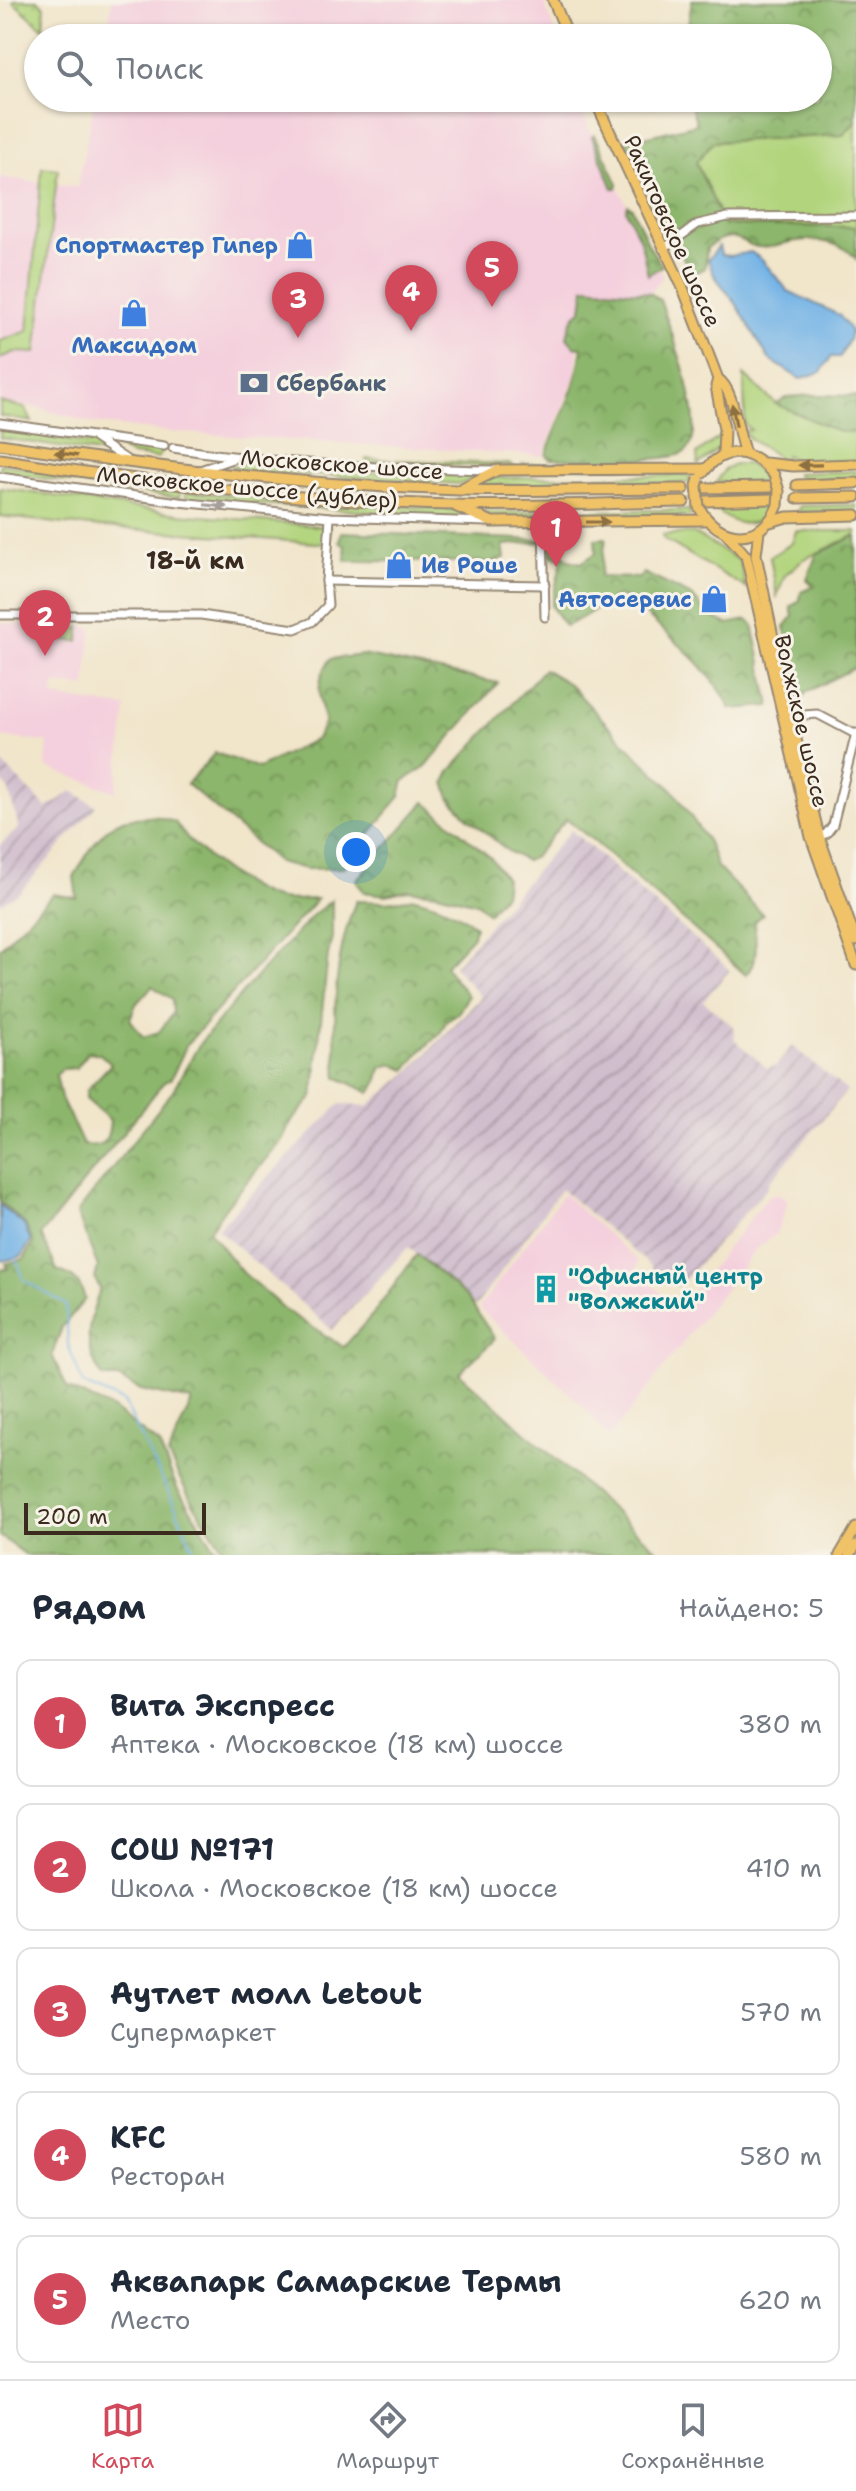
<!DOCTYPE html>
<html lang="ru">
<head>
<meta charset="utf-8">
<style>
	body { margin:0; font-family:"Shantell Sans",sans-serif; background:#f2f2f3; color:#1f2937 }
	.scale { position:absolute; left:24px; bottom:20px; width:182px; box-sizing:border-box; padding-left:8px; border:4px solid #3b2a1e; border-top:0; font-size:22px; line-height:28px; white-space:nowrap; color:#3b2a1e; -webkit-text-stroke:6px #f7f3e8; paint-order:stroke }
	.you { position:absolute; left:356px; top:852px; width:28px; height:28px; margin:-20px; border:6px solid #fff; border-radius:50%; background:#1a73e8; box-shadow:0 0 0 12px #1a73e833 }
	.badge { display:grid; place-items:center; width:52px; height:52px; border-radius:50%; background:#d1495b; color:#fff; font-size:26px; font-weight:700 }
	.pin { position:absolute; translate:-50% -66px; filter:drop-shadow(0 2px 4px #0008) }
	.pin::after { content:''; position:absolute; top:42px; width:28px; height:24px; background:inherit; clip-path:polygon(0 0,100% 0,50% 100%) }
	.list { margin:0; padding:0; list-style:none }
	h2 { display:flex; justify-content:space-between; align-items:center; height:104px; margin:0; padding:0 32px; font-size:34px }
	h2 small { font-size:26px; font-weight:400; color:#747a83 }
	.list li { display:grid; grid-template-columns:52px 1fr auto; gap:24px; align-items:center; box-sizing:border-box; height:128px; margin:0 16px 16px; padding:0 16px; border:2px solid #e0e1e3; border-radius:16px }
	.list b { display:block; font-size:30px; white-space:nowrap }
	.list p { margin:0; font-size:26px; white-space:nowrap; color:#747a83 }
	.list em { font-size:26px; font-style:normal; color:#747a83 }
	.icon { flex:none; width:44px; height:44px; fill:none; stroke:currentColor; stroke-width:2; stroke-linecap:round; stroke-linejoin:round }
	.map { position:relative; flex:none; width:856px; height:1555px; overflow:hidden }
	.search { position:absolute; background:#fff; box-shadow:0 2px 6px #0004; left:24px; right:24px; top:24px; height:88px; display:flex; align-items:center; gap:20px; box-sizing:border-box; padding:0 28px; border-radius:44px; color:#747a83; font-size:30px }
	.sheet { height:824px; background:#fff }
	nav { display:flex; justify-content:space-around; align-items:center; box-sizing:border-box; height:112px; border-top:2px solid #e0e1e3; background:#fff; font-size:22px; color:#747a83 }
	nav a { display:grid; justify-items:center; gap:4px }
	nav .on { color:#d1495b }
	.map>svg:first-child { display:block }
	.built { fill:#f4cfdd }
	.industrial { fill:url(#industrial-furrows) }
	.green { fill:#b1d47c; stroke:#767f4d; stroke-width:2 }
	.forest { fill:url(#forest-crowns); stroke:#647045; stroke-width:2; fill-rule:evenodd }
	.park { fill:url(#park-dots); stroke:#767f4d; stroke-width:2 }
	.water { fill:#72b2e6; stroke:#566e82; stroke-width:2 }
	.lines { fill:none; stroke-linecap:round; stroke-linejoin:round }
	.stream { stroke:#72b2e6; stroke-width:2 }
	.minor-casing { stroke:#968874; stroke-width:11 }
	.major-casing { stroke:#968874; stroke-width:13 }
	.minor { stroke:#fff; stroke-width:7 }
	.major { stroke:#f1c369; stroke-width:9 }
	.major-bridge-casing { stroke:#968874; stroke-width:13; stroke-linecap:butt }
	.major-bridge { stroke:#f1c369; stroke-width:9 }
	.oneway { fill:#8d6f40 }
	.oneway2 { fill:#a79f9a }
	.labels { text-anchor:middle; stroke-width:6; stroke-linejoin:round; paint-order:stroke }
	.street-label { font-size:22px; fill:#3b2a1e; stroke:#f7f3e8 }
	.shop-label { font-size:22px; font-weight:bold; fill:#366cbe; stroke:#f7f3e8; text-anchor:end }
	.service-label { font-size:22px; font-weight:bold; fill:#4e5e75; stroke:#f7f3e8; text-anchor:start }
	.culture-label { font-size:22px; font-weight:bold; fill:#0d838f; stroke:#f7f3e8; text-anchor:start }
	.neighbourhood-label { font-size:24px; font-weight:bold; fill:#3b2a1e; stroke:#f7f3e8 }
</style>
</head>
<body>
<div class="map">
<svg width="856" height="1555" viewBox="0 0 856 1555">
	<defs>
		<pattern id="industrial-furrows" width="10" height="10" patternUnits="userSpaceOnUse" patternTransform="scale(2)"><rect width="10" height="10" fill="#d0bdcd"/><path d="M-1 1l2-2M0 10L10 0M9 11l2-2" fill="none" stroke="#aa9aa6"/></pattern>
		<pattern id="forest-crowns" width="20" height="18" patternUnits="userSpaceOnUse" patternTransform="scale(2)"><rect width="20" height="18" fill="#8cb66c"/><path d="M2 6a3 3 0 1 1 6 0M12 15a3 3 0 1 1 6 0" fill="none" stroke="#749458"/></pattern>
		<pattern id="park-dots" width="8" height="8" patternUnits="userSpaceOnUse" patternTransform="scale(2)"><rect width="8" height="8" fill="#b1d47c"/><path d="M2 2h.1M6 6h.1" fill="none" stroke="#99b66b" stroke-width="1.8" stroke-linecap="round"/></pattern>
	</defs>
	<rect width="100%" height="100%" fill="#f7f3e8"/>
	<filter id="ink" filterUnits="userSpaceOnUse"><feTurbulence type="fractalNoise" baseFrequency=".0125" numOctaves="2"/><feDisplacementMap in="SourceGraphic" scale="16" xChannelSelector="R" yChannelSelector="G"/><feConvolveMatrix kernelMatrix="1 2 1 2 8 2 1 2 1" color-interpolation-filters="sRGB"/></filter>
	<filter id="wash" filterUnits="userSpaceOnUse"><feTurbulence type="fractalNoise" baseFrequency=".006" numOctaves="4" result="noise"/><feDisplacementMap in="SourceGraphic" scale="32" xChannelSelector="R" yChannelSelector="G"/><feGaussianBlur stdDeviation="1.8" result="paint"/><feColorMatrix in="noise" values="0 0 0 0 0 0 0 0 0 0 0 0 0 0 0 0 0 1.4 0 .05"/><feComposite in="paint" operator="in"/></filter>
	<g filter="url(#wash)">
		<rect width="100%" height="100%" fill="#f1e5ca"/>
		<!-- built -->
		<g class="built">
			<polygon points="112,0 543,0 557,38 106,38"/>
			<polygon points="95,98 578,98 588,126 663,277 650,293 585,287 575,376 543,456 171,432 92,423 35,407 0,402 0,177 77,187"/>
			<polygon points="0,623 92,627 86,687 54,684 53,697 126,707 116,792 46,767 48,742 0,737"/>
			<polygon points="563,1194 638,1261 636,1271 670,1301 691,1294 769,1195 782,1195 788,1202 776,1234 757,1248 609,1438 587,1410 479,1308"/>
		</g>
		<!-- industrial -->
		<g class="industrial">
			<polygon points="0,761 47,808 72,791 96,806 20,892 0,904 0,845 19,828 8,788 0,779"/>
			<polygon points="571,830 730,970 703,1001 733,1026 735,1040 767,1068 776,1066 792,1046 847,1091 770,1181 767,1188 679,1286 665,1283 652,1272 652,1267 561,1189 476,1306 408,1247 332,1330 217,1229 340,1104 368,1106 411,1070 481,997 454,966"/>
		</g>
		<!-- green -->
		<g class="green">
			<polygon points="856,121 856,227 724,225 696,162 713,142 843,135"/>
			<polygon points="42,167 58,169 36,353 14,352 0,359 0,341 28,331"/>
			<path d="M744,375L776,404L839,432H856V464L803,466L786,455L782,461C771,449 749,443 744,431L751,430L745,425Z"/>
			<polygon points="0,402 25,408 32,422 0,416"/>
			<polygon points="0,430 89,444 94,442 112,455 0,438"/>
			<polygon points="722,435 724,444 698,465 697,454"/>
			<polygon points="111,443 163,450 158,458 132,455"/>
			<polygon points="366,459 509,464 515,467 366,463"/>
			<polygon points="249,461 391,474 486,474 461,484 248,471 229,468"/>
			<polygon points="632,462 633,467 524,467 522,464"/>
			<polygon points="0,464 180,490 179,498 0,472"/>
			<polygon points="735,464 749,464 771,483 716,482 725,469"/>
			<polygon points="856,471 856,479 800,479 796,473"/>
			<polygon points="691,475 688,483 474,485 487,478"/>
			<polygon points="0,488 178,514 330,527 329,544 64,524 0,516"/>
			<polygon points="185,492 458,510 483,520 206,500 186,498"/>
			<polygon points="856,505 856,511 797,512 800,506"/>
			<path d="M771,506L762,520C742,528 731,522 714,509Z"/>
			<polygon points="690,510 690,516 493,518 477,512"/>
			<polygon points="796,531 856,531 856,535 804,559 785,575 777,596 770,557 792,543"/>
			<polygon points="693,533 740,561 746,588 664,539 663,535"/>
			<polygon points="53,627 80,628 79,641 52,639"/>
		</g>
		<!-- forest -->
		<g class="forest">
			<path d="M692,0H856V121L843,135L713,142L696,162L724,225L856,227V259C846,243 815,238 797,241C787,242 777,246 766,247C741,250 739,223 707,248L705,268L692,275L625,142L697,124L688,98H818V38H701L688,25Z"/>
			<polygon points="595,135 618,184 617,188 613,188 592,137"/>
			<polygon points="628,205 632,208 649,246 662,266 648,275 641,242 626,210"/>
			<path d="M585,287L650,293L660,300C669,327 713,433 685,452C669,464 575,459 550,459L546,455C559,419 578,386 582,347L574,346L567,338C569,326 571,317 582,310Z"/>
			<polygon points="813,395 856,396 856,432 839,432 776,404 787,397"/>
			<polygon points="341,532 543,540 544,542 503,545 505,558 493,562 346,561 345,546 339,542"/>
			<path d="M856,536V667L807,692L797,703L785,627L793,616L791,607L800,600L801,592L813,587L807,579L817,553C831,550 842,540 856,536Z"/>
			<path d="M606,538L600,577L639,578L644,573L692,596L707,614L727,624L747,620L753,624L770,706L731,709C710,665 665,633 629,600L617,596C599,606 584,619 565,626L551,606L562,560L550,555L551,545H559L560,552L569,560L581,563L596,553L595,539Z"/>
			<path d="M363,655L498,683L426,766L404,781L400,796L343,868L306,869L278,862L187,784L215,753L259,768L316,739L325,722C318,696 315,683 330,659Z"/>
			<path d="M544,669L569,684L642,761L673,790L708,842L717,867L763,915L754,922C756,942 759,959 746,975L595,842L566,819L535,856L526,861L508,851L467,817L450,798L445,782L451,770Z"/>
			<polygon points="425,802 491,858 506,879 504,894 488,913 477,903 437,893 408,890 386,895 364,892 356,880"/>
			<path d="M155,816L175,822C192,849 248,892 279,899C291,901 305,899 317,899L187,1044L171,1079L164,1082L41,1235L57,1270C75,1276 80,1282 85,1299L62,1327L52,1355L67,1388L113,1409L159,1445L177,1488L219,1555H26L0,1536V1269H8L6,1264L24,1259L33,1243L25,1224L0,1202V948L53,894L77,898L74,877C85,858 100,828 123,820C132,817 145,818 155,816ZM152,986L172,999L173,1013L159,1032L143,1037L130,1019L136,1004ZM89,1052L100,1054L111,1064L86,1091V1099L110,1120C109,1140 104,1148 83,1145L61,1098L56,1075L62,1069L76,1068Z"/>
			<path d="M415,898C438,904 456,911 475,926L473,936L445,966L468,996L458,1013L447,1020L440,1033L421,1051L406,1070L392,1064L381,1068L377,1083L370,1093L337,1077C333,1017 333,957 356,901L386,902Z"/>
			<path d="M332,900V937L328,955L313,1097L291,1122L282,1140L228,1204L209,1231L240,1270L285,1310L344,1347L373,1314L417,1254L467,1297L495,1339L459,1373L663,1555H227L191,1500L168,1455L192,1401L141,1390L118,1378H103C81,1345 88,1325 100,1289L95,1279L98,1267L77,1213L172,1092L200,1043L248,986L314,914Z"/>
		</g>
		<!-- park -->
		<polygon class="park" points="15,0 37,0 45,7 43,28 13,2"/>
		<!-- water -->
		<g class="water">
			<polygon points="719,246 721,255 730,256 751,252 762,260 788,291 839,315 851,331 849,340 840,357 831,357 821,372 800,379 769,359 737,305 714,275 708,260"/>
			<polygon points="0,1205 24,1225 31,1241 22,1256 4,1261 0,1259"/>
		</g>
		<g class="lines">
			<!-- stream -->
			<polyline class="stream" points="16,1258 24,1280 66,1305 68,1345 83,1384 124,1402 169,1493 196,1555"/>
		</g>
	</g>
	<g filter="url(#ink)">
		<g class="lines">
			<defs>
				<g id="minor">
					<polyline points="663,249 698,224 728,217 856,216"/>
					<polyline points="0,423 164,446"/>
					<polyline points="94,438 127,460"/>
					<path d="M173,448C280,465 388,468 496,470"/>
					<polyline points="200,470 238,457"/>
					<polyline points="0,477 179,502 330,517 487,522"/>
					<polyline points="543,522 545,617"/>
					<polyline points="326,581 545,585"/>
					<polyline points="0,615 201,615 295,629 312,622 328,605 326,581 330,517"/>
					<polyline points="791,716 817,714 855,734"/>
					<polyline points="819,836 826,834 833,825 856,733"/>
				</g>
				<g id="major">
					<polyline points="553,0 569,38"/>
					<path d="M594,98L683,288L718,379C735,390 737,434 745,453"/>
					<polyline points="718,379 716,386 724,429 723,455"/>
					<path d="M0,444C152,467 305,486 459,490C534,492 609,489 684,489"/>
					<path d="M0,459C150,483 301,502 453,505C530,507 607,503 684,502"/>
					<polyline points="765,463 793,466 856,464"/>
					<path d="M703,473C725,443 753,449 774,475"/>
					<polyline points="797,485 856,483"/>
					<polyline points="462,488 498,470 705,469"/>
					<polyline points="704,488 772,487"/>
					<polyline points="797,498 856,497"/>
					<polyline points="705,501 773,499"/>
					<polyline points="457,507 492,522 706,520"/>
					<path d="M699,507C718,543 763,546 778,505"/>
					<polyline points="770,522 787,517 856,515"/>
					<polyline points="759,531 756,555 782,680 819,836 856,941"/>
					<polyline points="726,533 746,556 811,837 856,965"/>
					<polyline points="840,1555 856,1528"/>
					<polyline points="850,1555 856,1545"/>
				</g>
			</defs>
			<!-- minor casing -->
			<use href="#minor" class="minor-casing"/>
			<!-- major casing -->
			<use href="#major" class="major-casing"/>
			<!-- minor -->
			<use href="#minor" class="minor"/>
			<!-- major -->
			<use href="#major" class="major"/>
			<defs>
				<g id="major-bridge">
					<polyline points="774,475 779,491 778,505"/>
					<polyline points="699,507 697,486 699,479"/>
				</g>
			</defs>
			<!-- major-bridge casing -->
			<use href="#major-bridge" class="major-bridge-casing"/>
			<!-- major-bridge -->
			<use href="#major-bridge" class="major-bridge"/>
		</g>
		<!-- one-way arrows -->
		<defs><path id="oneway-solid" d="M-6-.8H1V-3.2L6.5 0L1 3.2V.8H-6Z" transform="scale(2)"/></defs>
		<g class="oneway">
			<use href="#oneway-solid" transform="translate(734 415) rotate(-101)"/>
			<use href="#oneway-solid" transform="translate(66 454) rotate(-171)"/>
			<use href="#oneway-solid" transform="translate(810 465) rotate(179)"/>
			<use href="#oneway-solid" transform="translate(598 522)"/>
		</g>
		<use class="oneway2" href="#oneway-solid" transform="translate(216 506) rotate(6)"/>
	</g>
	<!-- icons -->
	<defs>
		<symbol id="shop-bare" viewBox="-9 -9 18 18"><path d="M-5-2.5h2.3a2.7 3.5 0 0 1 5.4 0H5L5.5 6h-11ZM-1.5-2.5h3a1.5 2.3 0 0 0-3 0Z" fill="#3f7fe0" stroke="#f7f3e8" stroke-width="2.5" paint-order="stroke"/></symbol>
		<symbol id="bank-bare" viewBox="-9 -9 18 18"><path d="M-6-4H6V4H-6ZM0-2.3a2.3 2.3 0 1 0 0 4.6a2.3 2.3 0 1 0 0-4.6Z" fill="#5c6f8a" stroke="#f7f3e8" stroke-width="2.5" paint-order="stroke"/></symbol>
		<symbol id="building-bare" viewBox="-9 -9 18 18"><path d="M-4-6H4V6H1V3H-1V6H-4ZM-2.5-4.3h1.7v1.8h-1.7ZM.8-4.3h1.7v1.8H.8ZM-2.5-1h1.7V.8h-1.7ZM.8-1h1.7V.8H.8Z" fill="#0f9aa8" stroke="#f7f3e8" stroke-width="2.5" paint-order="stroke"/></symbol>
	</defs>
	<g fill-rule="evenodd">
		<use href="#shop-bare" x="280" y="225" width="40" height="40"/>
		<use href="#shop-bare" x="114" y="293" width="40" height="40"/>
		<use href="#bank-bare" x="234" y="363" width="40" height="40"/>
		<use href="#shop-bare" x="379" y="545" width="40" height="40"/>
		<use href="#shop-bare" x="694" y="579" width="40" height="40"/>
		<use href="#building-bare" x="526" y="1269" width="40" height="40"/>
	</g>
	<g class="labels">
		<!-- street labels -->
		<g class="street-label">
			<text transform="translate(673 231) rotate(66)" y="8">Ракитовское шоссе</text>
			<text transform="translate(342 464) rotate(4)" y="8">Московское шоссе</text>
			<text transform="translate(247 487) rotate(5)" y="8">Московское шоссе (дублер)</text>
			<text transform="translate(802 721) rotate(77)" y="8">Волжское шоссе</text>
		</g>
		<!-- shop labels -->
		<g class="shop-label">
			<text x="278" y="253">Спортмастер Гипер</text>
			<text x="134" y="353" text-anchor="middle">Максидом</text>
			<text x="421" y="573" text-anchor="start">Ив Роше</text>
			<text x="692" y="607">Автосервис</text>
		</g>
		<!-- service labels -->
		<g class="service-label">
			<text x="276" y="391">Сбербанк</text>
		</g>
		<!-- culture labels -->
		<g class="culture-label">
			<text x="568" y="1284">"Офисный центр<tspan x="568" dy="25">"Волжский"</tspan></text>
		</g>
		<!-- neighbourhood labels -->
		<g class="neighbourhood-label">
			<text x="195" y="569">18-й км</text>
		</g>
	</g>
</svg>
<div class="scale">200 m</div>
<div class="you"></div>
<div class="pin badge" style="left:556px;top:567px">1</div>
<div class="pin badge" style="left:45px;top:656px">2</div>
<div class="pin badge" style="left:298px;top:338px">3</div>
<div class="pin badge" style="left:411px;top:331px">4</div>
<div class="pin badge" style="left:492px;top:307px">5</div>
<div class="search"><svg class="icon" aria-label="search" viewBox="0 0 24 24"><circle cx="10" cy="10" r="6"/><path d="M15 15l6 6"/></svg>Поиск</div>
</div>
<section class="sheet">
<h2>Рядом<small>Найдено: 5</small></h2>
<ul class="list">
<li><span class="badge">1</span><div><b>Вита Экспресс</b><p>Аптека · Московское (18 км) шоссе</p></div><em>380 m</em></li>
<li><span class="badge">2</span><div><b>СОШ №171</b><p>Школа · Московское (18 км) шоссе</p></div><em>410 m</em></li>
<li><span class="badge">3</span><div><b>Аутлет молл Letout</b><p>Супермаркет</p></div><em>570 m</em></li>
<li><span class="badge">4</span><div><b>KFC</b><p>Ресторан</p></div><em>580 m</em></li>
<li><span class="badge">5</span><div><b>Аквапарк Самарские Термы</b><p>Место</p></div><em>620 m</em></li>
</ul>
</section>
<nav>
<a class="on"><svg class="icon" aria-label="map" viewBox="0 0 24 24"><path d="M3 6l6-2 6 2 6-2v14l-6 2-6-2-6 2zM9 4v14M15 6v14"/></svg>Карта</a>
<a><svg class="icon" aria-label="directions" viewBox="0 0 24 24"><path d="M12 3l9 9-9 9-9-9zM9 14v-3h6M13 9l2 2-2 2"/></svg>Маршрут</a>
<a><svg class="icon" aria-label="saved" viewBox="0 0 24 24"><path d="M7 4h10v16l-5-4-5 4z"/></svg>Сохранённые</a>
</nav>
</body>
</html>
